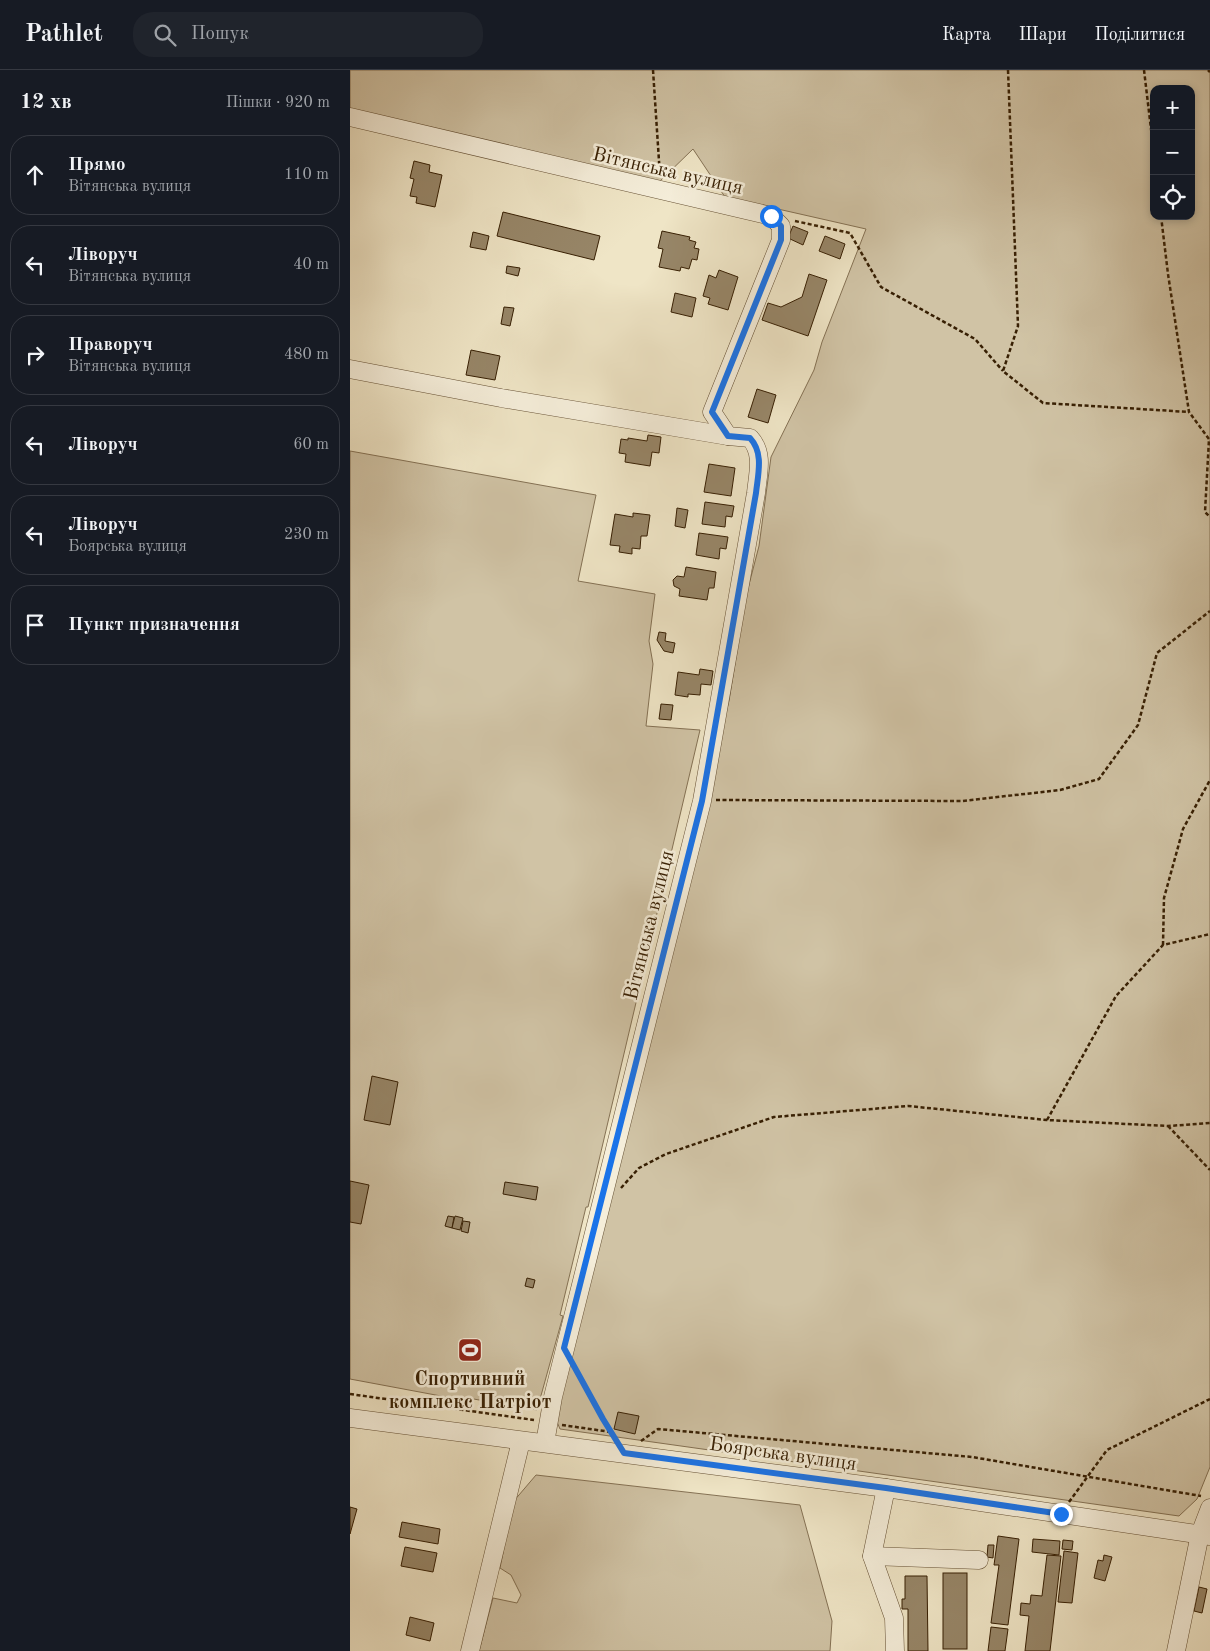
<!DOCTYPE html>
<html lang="uk">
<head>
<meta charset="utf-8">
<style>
	body { margin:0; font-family:"Old Standard TT",serif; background:#20242c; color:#f1f3f6 }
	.controls { position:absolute; right:15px; top:15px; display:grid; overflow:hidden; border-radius:10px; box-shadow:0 2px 8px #0003 }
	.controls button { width:45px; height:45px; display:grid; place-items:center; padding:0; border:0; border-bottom:1px solid #363941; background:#171b24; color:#f1f3f6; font:25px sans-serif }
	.stop { position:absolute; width:15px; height:15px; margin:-11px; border:4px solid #1a73e8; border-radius:50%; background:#fff }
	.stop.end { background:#1a73e8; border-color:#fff; box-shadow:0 1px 5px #0008 }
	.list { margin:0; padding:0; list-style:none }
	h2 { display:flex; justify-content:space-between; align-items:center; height:65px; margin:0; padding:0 20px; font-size:21px }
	h2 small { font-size:16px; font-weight:400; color:#9ea1a6 }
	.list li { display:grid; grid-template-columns:32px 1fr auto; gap:15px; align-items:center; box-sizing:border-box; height:80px; margin:0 10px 10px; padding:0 10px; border:1px solid #363941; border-radius:20px }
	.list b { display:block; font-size:19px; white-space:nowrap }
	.list p { margin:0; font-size:16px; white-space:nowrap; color:#9ea1a6 }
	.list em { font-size:16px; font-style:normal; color:#9ea1a6 }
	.icon { flex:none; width:28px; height:28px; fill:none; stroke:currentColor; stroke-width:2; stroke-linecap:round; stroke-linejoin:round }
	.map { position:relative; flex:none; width:860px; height:1581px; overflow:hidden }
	header { display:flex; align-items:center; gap:30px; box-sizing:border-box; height:70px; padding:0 25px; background:#171b24; border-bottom:1px solid #363941 }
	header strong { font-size:24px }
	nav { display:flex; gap:28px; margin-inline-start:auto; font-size:18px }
	.search { width:350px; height:45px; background:#20242c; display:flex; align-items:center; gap:12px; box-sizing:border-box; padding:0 18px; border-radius:20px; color:#9ea1a6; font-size:19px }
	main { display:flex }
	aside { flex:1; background:#171b24 }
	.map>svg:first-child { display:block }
	.green { fill:#d0c3a5; stroke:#847154; fill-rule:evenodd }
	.building { fill:#978668; stroke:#371f03 }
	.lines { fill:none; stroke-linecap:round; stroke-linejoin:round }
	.minor-casing { stroke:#655034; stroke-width:19 }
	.path { stroke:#371f03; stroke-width:2.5; stroke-dasharray:4 2.5; stroke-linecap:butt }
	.minor { stroke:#f5eeda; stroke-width:18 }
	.route { stroke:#1a73e8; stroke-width:6 }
	.labels { text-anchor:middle; stroke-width:5; stroke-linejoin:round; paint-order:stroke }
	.street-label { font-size:20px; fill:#371f03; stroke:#f5eeda }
	.poi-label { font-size:20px; font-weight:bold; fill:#371f03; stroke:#f5eeda }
</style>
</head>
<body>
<header>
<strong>Pathlet</strong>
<div class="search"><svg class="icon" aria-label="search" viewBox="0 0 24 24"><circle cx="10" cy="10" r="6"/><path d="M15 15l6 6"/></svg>Пошук</div>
<nav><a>Карта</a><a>Шари</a><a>Поділитися</a></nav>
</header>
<main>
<aside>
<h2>12 хв<small>Пішки · 920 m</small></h2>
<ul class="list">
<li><svg class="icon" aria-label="ahead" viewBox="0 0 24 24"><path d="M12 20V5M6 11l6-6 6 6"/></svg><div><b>Прямо</b><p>Вітянська вулиця</p></div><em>110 m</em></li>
<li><svg class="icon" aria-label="left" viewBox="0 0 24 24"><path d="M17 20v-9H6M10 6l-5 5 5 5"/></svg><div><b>Ліворуч</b><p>Вітянська вулиця</p></div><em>40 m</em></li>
<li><svg class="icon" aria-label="right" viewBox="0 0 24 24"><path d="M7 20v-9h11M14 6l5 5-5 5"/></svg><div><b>Праворуч</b><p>Вітянська вулиця</p></div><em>480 m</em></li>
<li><svg class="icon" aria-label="left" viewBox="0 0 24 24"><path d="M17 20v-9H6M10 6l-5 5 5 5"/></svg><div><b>Ліворуч</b></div><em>60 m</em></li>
<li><svg class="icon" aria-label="left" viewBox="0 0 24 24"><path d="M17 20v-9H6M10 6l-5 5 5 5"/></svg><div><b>Ліворуч</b><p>Боярська вулиця</p></div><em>230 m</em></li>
<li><svg class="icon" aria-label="arrive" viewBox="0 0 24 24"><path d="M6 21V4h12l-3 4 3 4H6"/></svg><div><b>Пункт призначення</b></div></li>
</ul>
</aside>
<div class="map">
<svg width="860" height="1581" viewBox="0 0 860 1581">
	<rect width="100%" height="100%" fill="#efe5c6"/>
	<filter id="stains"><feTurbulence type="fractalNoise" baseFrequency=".004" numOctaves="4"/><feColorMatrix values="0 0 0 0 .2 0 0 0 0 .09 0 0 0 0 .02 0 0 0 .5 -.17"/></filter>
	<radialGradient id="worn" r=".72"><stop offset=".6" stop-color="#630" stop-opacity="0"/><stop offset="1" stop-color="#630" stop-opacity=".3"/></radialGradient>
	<!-- green -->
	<g class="green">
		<path d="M0,0H860V1397L847,1429L829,1446L210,1359L198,1330L285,979L379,631L395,530L409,476L421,387L464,300L472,272L516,159L375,127L343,79L308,113L0,43ZM804,19H841V146H804Z"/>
		<polygon points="0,381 246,425 228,511 305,524 299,571 303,594 296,656 350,660 238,1137 236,1137 210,1245 213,1246 187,1340 112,1327 107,1329 0,1309"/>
		<polygon points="186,1405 450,1435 482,1551 480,1581 129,1581 143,1528 167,1533 171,1525 161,1505 150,1498 163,1432"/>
	</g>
	<!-- building -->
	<g class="building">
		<polygon points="64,91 80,95 79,102 92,105 85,137 66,133 67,127 60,126 64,109 60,108"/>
		<polygon points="153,142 250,166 244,190 147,166"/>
		<polygon points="443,156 458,162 453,175 438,168"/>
		<polygon points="312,161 340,167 339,170 346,172 344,178 349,179 347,190 342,189 339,199 331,197 330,201 309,197 313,179 308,178"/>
		<polygon points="123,162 139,166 136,180 120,177"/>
		<polygon points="475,166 495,174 490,189 469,181"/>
		<polygon points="157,196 170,198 168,206 156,203"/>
		<polygon points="369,200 388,207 378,240 358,234 360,228 353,226 359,205 366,208"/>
		<polygon points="459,204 477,210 458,266 412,250 418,233 431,237 452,227"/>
		<polygon points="325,223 346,228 342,247 321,242"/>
		<polygon points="154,237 164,238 160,256 151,254"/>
		<polygon points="121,280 150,286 145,310 116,305"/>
		<polygon points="407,319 426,325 418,353 398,347"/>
		<polygon points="298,365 311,367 309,383 302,382 300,396 275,392 276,384 269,383 271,369 278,370 278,368 297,371"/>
		<polygon points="359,394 385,398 381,426 354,422"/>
		<polygon points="355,432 384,436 382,447 376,446 375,457 352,454"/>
		<polygon points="327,438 338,440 335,458 325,456"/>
		<polygon points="283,443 300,445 297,466 291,466 290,479 282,478 282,484 269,482 270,476 260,475 265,444 283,447"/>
		<polygon points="349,463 378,467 376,479 370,478 369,489 346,485"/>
		<polygon points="336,497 366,502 364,518 359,518 357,530 329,526 330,519 324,516 323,510 327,506 334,507"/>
		<polygon points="309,562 316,563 315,571 325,573 323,583 314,581 307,570"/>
		<polygon points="350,599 363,601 361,615 351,614 350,625 338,624 338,627 325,625 328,602 349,605"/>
		<polygon points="311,634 323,635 321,650 309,649"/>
		<polygon points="22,1006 48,1012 40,1055 14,1050"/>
		<polygon points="0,1111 19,1115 11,1154 0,1152"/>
		<polygon points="155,1112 188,1117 186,1130 153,1124"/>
		<polygon points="98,1146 104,1147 102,1158 95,1156"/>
		<polygon points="105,1146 113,1148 110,1160 102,1158"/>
		<polygon points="113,1151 120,1152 118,1163 111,1161"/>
		<polygon points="177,1208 185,1210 183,1218 175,1216"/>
		<polygon points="268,1342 289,1346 285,1364 264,1359"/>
		<polygon points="0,1437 7,1439 0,1464"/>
		<polygon points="52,1452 90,1459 88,1474 49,1467"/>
		<polygon points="648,1466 669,1469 658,1555 641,1553 649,1495 644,1495"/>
		<polygon points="683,1469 710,1471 709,1485 682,1482"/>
		<polygon points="713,1470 723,1471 722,1480 712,1479"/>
		<polygon points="638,1475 644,1475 643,1488 637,1487"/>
		<polygon points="55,1477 87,1483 83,1502 51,1496"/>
		<polygon points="714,1481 728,1483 722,1533 708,1532"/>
		<polygon points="697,1485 711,1486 700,1581 675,1581 679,1546 670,1545 671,1533 680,1534 681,1525 692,1526"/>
		<polygon points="754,1485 762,1487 755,1511 744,1508 748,1490 753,1491"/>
		<rect x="593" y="1503" width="24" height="76"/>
		<polygon points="555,1506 577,1506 578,1581 558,1581 558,1539 552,1539 552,1529 555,1529"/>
		<polygon points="849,1517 857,1519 852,1543 844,1541"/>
		<polygon points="60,1547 84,1553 80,1571 56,1565"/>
		<polygon points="641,1557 658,1559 655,1581 638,1581"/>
	</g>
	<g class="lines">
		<defs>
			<g id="minor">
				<path d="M0,47L421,146L431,156V170L362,342L378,366L400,368C414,383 408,403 406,423L352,731L203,1327L195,1373"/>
				<polyline points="0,299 151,328 378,366"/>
				<polyline points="0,1348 536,1418 860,1466"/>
				<polyline points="536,1418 522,1486 544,1548 545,1581"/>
				<polyline points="522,1486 629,1490"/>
				<polyline points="120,1581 171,1371"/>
				<polyline points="826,1581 850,1464 860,1438"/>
			</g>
		</defs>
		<!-- minor casing -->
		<use href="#minor" class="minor-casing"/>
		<!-- path -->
		<g class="path">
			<polyline points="303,0 310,106"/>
			<polyline points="658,0 668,256 653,301 693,333 839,342"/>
			<polyline points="794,0 804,84"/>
			<polyline points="858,0 860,2"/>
			<polyline points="811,146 818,204 839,342 859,369 855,442 860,447"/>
			<polyline points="445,151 500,163 531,217 625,269 653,301"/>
			<polyline points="366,730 612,731 710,720 749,709 788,655 807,583 860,541"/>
			<polyline points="813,875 814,828 833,759 860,710"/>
			<polyline points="697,1050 766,926 813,875 860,864"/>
			<polyline points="818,1056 860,1100"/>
			<polyline points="271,1118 289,1098 316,1084 424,1047 558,1036 697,1050 818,1056 860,1053"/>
			<polyline points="226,1299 265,1369"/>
			<polyline points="0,1324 184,1350"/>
			<polyline points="212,1355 261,1362"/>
			<polyline points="291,1371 308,1359 622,1387 851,1426"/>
			<polyline points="719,1432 757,1380 860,1329"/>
		</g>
		<!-- minor -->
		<use href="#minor" class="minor"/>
	</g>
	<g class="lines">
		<!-- route -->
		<path class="route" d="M421,146L431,156V170L362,342L378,366L400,368C414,383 408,404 406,423L352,731L214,1278L253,1349L274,1383L536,1418L711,1444"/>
	</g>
	<!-- icons -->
	<defs>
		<symbol id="stadium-square" viewBox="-11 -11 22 22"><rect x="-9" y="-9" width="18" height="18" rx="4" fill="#8f2418" stroke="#f5eeda"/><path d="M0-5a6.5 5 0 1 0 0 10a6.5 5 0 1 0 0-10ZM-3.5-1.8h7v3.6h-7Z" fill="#fff"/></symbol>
	</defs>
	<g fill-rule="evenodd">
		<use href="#stadium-square" x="106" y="1266" width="28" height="28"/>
	</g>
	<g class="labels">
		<!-- street labels -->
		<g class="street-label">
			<text transform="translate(318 100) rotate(13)" y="7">Вітянська вулиця</text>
			<text transform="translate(298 855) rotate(-76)" y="7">Вітянська вулиця</text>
			<text transform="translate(433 1383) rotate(8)" y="7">Боярська вулиця</text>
		</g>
		<!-- poi labels -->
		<g class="poi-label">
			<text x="120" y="1315">Спортивний<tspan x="120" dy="23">комплекс Патріот</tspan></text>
		</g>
	</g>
	<rect width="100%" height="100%" filter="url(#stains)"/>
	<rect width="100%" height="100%" fill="url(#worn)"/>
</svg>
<div class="controls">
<button>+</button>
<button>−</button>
<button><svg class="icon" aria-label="locate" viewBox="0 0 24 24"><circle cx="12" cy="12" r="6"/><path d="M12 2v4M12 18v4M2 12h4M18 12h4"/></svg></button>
</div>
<div class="stop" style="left:421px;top:146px"></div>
<div class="stop end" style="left:711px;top:1444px"></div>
</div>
</main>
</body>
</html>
